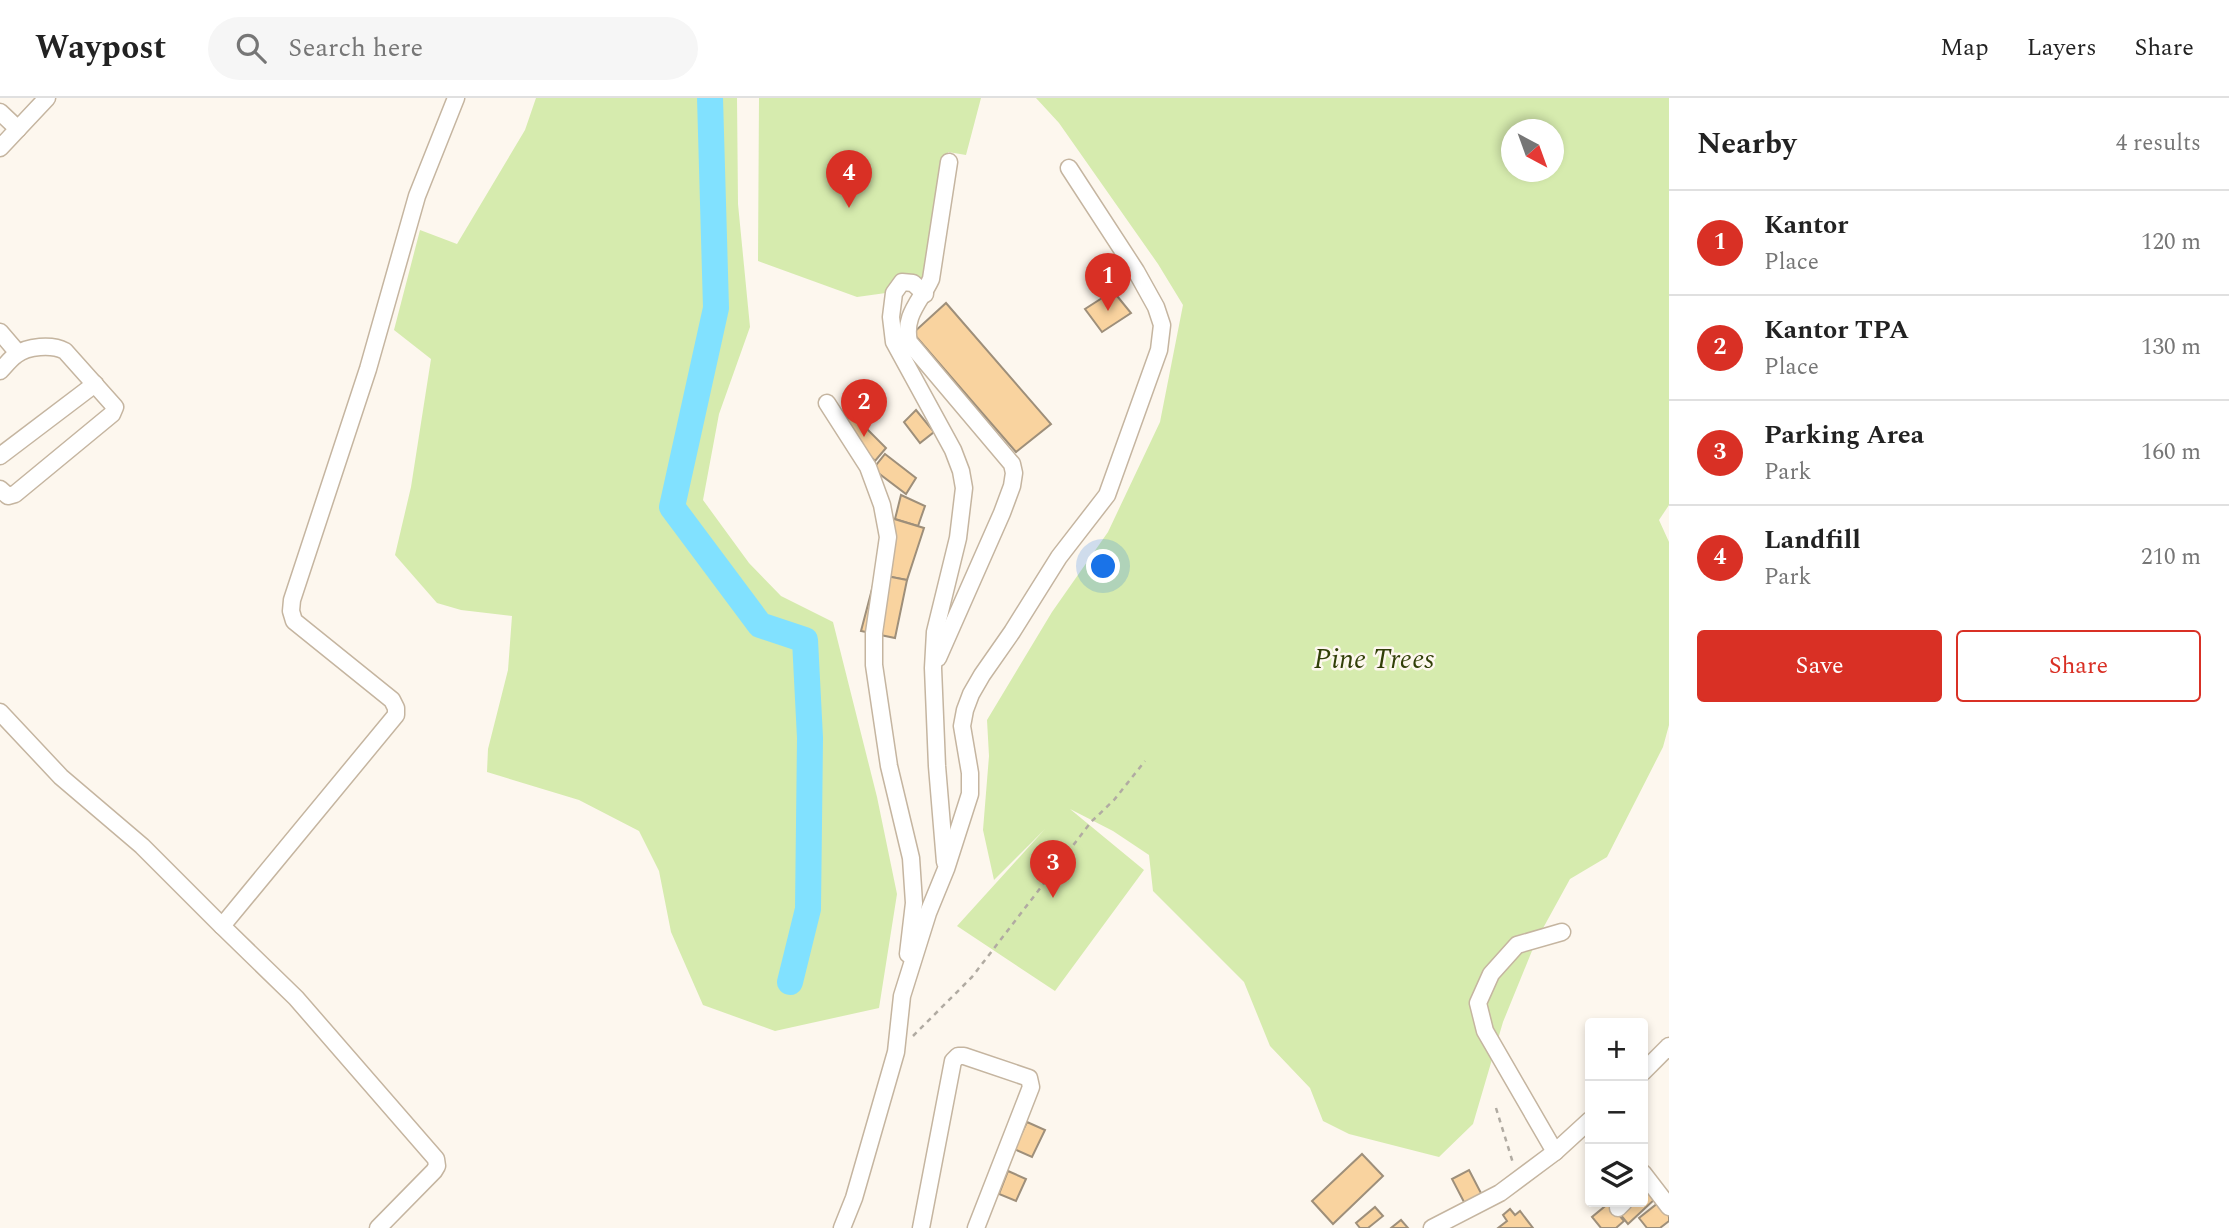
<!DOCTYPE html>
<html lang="en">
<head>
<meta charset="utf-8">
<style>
	body { margin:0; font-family:Spectral,serif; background:#f6f6f6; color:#222 }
	.controls { position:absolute; right:21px; bottom:21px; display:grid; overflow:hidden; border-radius:7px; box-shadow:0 4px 10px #0003 }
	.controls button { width:63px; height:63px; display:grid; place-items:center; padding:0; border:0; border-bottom:2px solid #e0e0e0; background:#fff; color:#222; font:35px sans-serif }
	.compass { position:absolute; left:1501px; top:21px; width:63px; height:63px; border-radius:50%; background:#fff; box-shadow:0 4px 10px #0003; rotate:139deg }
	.you { position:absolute; left:1104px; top:469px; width:24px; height:24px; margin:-18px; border:5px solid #fff; border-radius:50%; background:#1a73e8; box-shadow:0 0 0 10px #1a73e833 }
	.badge { display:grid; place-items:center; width:46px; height:46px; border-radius:50%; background:#d93025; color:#fff; font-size:23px; font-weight:700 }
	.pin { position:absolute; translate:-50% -58px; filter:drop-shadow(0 2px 4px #0008) }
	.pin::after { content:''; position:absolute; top:37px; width:24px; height:21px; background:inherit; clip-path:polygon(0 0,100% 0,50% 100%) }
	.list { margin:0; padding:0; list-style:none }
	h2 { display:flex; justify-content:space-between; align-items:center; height:91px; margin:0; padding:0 28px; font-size:30px }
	h2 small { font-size:23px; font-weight:400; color:#767676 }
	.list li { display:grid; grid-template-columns:46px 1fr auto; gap:21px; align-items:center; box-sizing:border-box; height:105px; padding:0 28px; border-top:2px solid #e0e0e0 }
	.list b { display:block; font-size:26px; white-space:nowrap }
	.list p { margin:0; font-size:23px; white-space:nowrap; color:#767676 }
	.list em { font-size:23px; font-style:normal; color:#767676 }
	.actions { display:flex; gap:14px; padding:21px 28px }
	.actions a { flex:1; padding:16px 0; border:2px solid #d93025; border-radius:7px; text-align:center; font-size:24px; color:#d93025 }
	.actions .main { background:#d93025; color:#fff }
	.icon { flex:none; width:38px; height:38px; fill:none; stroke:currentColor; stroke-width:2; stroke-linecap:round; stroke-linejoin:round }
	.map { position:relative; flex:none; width:1669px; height:1130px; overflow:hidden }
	header { display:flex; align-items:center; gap:42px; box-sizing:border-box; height:98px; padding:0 35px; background:#fff; border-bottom:2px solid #e0e0e0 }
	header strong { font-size:33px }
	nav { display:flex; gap:38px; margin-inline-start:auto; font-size:24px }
	.search { width:490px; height:63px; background:#f6f6f6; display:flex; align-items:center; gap:18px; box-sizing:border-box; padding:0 24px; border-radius:38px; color:#767676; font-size:26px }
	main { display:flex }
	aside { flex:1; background:#fff }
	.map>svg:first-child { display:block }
	.green { fill:#d6ebae; fill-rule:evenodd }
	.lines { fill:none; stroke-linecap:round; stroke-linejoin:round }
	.river { stroke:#81e1ff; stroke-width:26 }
	.building { fill:#f9d39f; stroke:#9e8f7a; stroke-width:2 }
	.minor-casing { stroke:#c5b5a0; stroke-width:19 }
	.path { stroke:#b1aba2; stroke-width:2.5; stroke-dasharray:5 5; stroke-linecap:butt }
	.minor { stroke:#fff; stroke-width:16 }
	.labels { text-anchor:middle; stroke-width:5; stroke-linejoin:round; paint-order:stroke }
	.park-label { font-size:28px; font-style:italic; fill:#313f08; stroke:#fdf7ee }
</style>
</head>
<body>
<header>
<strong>Waypost</strong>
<div class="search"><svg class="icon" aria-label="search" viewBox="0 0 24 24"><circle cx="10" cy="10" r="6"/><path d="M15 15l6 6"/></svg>Search here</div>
<nav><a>Map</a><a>Layers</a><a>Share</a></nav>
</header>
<main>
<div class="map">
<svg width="1669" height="1130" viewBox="0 0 1669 1130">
	<rect width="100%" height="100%" fill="#fdf7ee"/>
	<!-- green -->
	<g class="green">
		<polygon points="536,0 737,0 738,106 750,229 719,316 703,402 749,465 781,498 833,524 877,699 897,796 879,910 775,933 703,907 671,834 659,773 639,733 579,702 487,674 488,651 508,572 512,518 461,512 437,505 395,457 411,389 431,261 394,232 420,132 457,146 525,32"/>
		<polygon points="759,0 981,0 966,57 948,54 930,180 924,194 915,184 893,194 857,199 758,163"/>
		<path d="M1036,0H1669V407L1659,422L1669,444V627L1663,649L1607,759L1570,781L1536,843L1503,924L1473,1026L1439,1059L1349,1036L1323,1023L1310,990L1270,948L1244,884L1153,793L1149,757L1113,733L1070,711L1144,772L1055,893L957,828L1045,731L994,782L983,732L989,658L987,622L1052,514L1108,434L1160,324L1183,207L1158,166L1059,25ZM1512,32H1554V74H1512Z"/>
	</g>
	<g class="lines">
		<!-- river -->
		<polyline class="river" points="710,0 716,210 672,409 760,527 805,542 810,640 808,811 790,884"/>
	</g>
	<!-- building -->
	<g class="building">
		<polygon points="1113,193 1131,215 1102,234 1085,211"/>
		<polygon points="946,205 1051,326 1016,354 913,235"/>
		<polygon points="916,312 934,334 920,345 904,324"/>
		<polygon points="851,315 886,350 875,363 842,329"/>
		<polygon points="885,356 916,380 906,396 873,371"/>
		<polygon points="901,397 925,408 918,428 895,421"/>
		<polygon points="891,420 924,430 907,482 876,476"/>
		<polygon points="876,476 907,482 895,540 861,533"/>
		<polygon points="1027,1024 1045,1032 1032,1059 1014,1051"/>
		<polygon points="1362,1056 1383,1078 1333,1126 1312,1103"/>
		<polygon points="1469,1072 1482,1097 1465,1106 1452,1081"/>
		<polygon points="1008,1073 1026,1081 1016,1103 999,1096"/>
		<polygon points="1646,1090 1655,1101 1628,1126 1619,1115 1631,1104 1643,1104 1643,1093"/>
		<polygon points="1609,1105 1624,1123 1616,1130 1601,1130 1592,1119"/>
		<polygon points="1658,1105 1669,1118 1669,1123 1660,1130 1647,1130 1639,1120"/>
		<polygon points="1375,1109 1383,1118 1368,1130 1360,1130 1356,1125"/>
		<polygon points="1510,1111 1515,1117 1520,1113 1533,1130 1498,1130 1507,1123 1503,1117"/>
		<polygon points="1401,1122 1408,1130 1391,1130"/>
	</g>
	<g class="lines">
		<defs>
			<g id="minor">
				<polyline points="0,14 18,31"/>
				<polyline points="0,50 47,0"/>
				<polyline points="925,196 913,185 902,184 894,195 891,219 894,244 953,352 961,373 964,390 958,440 935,534 933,570 937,668 945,764"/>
				<polyline points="0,234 18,255"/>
				<path d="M0,273C5,268 10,261 16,257C27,248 52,246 65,253L115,309L112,316L15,396L8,398L0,391"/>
				<polyline points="827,305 868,369 882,407 888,439 874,535 874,567 889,668 911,760 914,805 908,856"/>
				<polyline points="0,358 95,286"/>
				<path d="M938,560L1002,415L1012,388L1014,375L1012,366L909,244C903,217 921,203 931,181L949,64"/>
				<polyline points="0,614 61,679 142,748 222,828"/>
				<polyline points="1643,974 1669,948"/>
				<polyline points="1555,1054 1485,933 1478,905 1491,876 1517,847 1562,834"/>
				<polyline points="1643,1075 1669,1109"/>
				<polyline points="1618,1110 1624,1104"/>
				<polyline points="378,1130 434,1073 437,1068 436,1061 296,900 222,828 396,617 396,610 392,602 294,523 291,513 292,502 368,271 417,98 456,0"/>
				<polyline points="842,1130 854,1100 896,954 902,898 928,815 946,771 970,696 970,675 962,628 965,612 971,596 982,577 1012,534 1059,459 1107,397 1159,252 1162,227 1156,209 1136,173 1069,70"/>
				<polyline points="921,1130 953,963 958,958 964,958 1029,980 1031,989 976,1130"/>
				<polyline points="1432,1130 1500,1095 1555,1054 1590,1022"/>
			</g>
		</defs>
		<!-- minor casing -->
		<use href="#minor" class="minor-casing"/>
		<!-- path -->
		<g class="path">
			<polyline points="913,938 972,879 1091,724 1114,702 1145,663"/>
			<polyline points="1496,1010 1513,1065"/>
		</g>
		<!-- minor -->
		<use href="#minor" class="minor"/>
	</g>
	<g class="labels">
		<!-- park labels -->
		<g class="park-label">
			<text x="1374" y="570">Pine Trees</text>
		</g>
	</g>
</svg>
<div class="controls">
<button>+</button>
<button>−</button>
<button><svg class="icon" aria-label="layers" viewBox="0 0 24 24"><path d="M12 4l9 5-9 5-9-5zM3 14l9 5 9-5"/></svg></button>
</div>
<svg class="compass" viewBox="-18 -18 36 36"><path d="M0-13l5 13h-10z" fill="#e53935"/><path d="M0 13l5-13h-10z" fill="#767676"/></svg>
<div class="you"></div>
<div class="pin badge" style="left:1108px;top:213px">1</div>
<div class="pin badge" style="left:864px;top:339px">2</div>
<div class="pin badge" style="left:1053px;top:800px">3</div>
<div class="pin badge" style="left:849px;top:110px">4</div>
</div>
<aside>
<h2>Nearby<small>4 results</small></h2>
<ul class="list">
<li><span class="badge">1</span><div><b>Kantor</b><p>Place</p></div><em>120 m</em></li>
<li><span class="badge">2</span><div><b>Kantor TPA</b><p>Place</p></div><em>130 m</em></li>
<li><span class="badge">3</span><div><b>Parking Area</b><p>Park</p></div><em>160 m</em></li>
<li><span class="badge">4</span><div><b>Landfill</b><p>Park</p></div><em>210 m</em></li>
</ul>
<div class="actions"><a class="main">Save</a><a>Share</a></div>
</aside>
</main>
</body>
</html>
